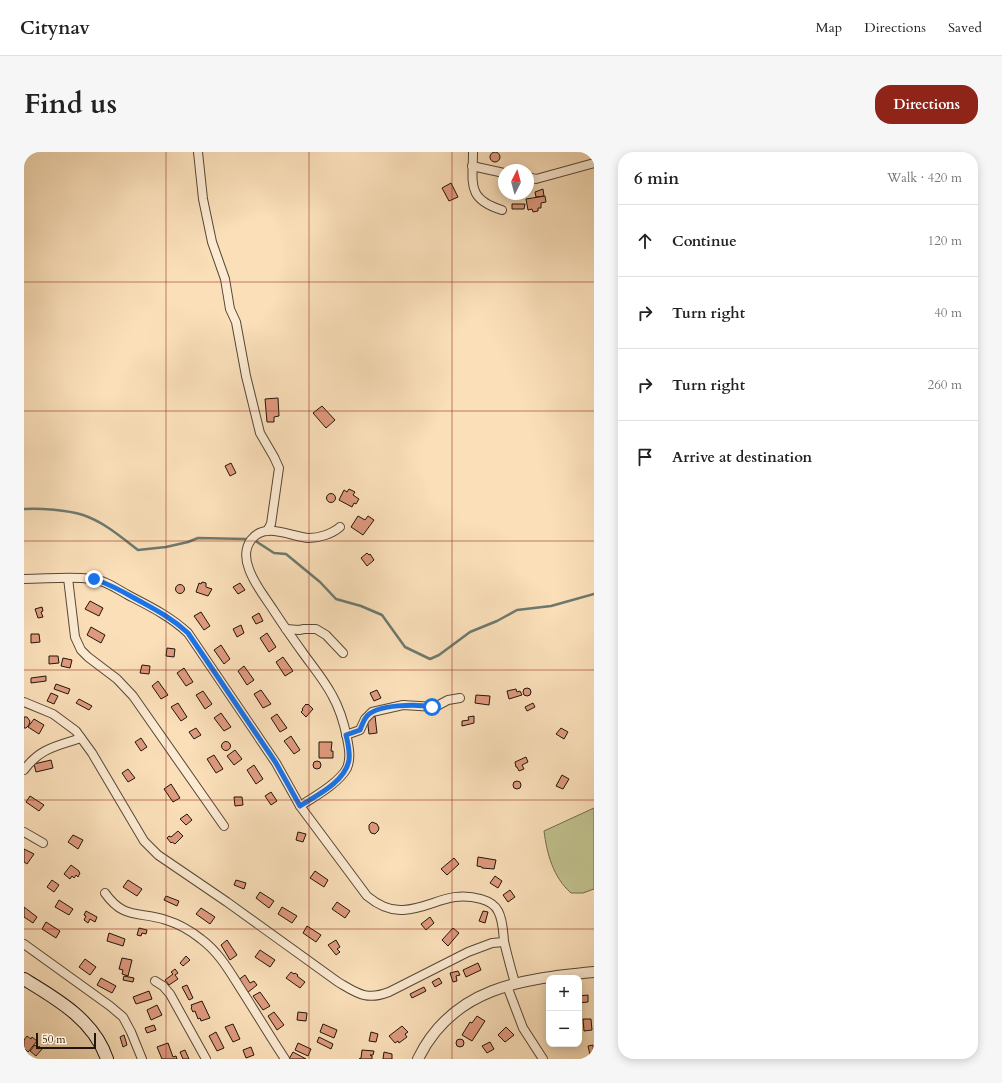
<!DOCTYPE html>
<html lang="en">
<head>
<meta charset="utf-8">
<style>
	body { margin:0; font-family:Cardo,serif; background:#f6f6f6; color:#222 }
	.controls { position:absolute; right:12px; bottom:12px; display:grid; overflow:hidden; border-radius:8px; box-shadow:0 2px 10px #0003 }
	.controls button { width:36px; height:36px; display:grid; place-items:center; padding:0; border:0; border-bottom:1px solid #e0e0e0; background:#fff; color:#222; font:20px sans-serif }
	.compass { position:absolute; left:474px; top:12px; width:36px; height:36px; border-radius:50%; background:#fff; box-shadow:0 2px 10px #0003; rotate:6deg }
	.scale { position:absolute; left:12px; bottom:10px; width:60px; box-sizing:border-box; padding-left:4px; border:2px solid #201509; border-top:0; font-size:11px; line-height:14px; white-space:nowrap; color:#201509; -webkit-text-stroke:3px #fcead2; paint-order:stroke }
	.stop { position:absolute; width:12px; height:12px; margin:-9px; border:3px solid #1a73e8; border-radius:50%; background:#fff }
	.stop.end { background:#1a73e8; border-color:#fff; box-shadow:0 1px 4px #0008 }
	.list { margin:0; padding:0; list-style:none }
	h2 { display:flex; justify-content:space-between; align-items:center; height:52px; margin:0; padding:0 16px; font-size:17px }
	h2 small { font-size:13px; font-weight:400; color:#767676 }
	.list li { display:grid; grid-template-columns:26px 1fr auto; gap:12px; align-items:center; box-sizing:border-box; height:72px; padding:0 16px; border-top:1px solid #e0e0e0 }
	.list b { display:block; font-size:15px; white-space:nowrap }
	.list em { font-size:13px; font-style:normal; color:#767676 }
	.icon { flex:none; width:22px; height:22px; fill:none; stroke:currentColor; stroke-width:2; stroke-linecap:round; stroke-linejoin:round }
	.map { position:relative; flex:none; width:570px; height:907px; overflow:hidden; border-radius:16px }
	header { display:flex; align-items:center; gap:24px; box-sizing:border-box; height:56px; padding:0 20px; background:#fff; border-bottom:1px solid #e0e0e0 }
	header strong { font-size:19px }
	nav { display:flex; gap:22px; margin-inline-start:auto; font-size:14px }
	.intro { display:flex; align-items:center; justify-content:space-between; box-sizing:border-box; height:96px; padding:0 24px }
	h1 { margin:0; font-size:28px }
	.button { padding:10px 18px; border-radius:16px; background:#8f2418; color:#fff; font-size:14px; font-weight:700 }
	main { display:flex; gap:24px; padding:0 24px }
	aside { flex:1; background:#fff; border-radius:16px; box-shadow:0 2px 10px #0003 }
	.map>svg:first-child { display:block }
	.pitch { fill:#c0c18e; stroke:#706b4c }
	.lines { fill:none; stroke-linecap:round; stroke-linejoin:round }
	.stream { stroke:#6c796f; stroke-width:2.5 }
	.building { fill:#e09a7f; stroke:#201509 }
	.minor-casing { stroke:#564835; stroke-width:10 }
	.tertiary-casing { stroke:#564835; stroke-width:12 }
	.secondary-casing { stroke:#201509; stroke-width:14 }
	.minor { stroke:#fcead2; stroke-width:8 }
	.tertiary { stroke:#fcead2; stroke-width:10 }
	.secondary { stroke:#fcead2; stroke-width:12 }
	.route { stroke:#1a73e8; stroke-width:5 }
	.grid { fill:none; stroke:#8f2418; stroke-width:1; stroke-opacity:0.55 }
</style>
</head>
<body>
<header>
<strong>Citynav</strong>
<nav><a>Map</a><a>Directions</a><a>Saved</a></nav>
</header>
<div class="intro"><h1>Find us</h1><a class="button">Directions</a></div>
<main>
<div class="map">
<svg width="570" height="907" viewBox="0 0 570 907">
	<rect width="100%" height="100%" fill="#fadfb9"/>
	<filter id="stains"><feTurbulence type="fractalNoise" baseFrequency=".005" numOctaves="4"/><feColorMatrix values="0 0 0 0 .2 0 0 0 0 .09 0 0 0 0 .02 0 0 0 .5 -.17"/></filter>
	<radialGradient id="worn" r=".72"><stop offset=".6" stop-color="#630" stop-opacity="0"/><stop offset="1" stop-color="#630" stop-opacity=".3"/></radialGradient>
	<!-- pitch -->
	<path class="pitch" d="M570,656V737L559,741H547C529,725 523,702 520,679Z"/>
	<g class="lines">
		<!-- stream -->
		<g class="stream">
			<path d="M0,357C17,356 43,358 59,363C80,370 97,385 114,398L142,395L164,390L174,386L222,387"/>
			<polyline points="230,388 250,401 262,402 296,430 312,447 337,454 358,463 381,495 406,507 415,503 446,480 473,469 493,458 527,454 570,442"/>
		</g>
	</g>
	<!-- building -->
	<g class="building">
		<circle cx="471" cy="5" r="5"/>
		<polygon points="427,31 434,45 425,49 418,36"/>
		<polygon points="519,37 520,44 512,45 511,40"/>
		<polygon points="521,44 522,50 517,51 517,56 514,56 514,59 509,60 508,57 504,58 502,47"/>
		<polygon points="488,52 501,52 500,57 488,57"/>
		<polygon points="254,246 255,264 250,265 250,270 243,270 241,247"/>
		<polygon points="298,254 311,268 302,276 289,261"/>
		<polygon points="207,311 212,321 206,324 201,314"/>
		<polygon points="325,337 331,340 329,343 335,347 332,352 330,351 328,355 315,348 320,338 323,340"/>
		<circle cx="307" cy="346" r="4.5"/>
		<polygon points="334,364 341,368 344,364 350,368 339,383 327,375"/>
		<polygon points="343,401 345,403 346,402 350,408 343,414 337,406"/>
		<polygon points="178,430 182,431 182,435 188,437 184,444 172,440 175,431 177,432"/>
		<polygon points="216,431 221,438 214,442 209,435"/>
		<circle cx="156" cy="437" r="4.5"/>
		<polygon points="66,449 79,456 75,464 61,457"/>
		<polygon points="18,455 19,459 17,460 19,465 14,466 11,457"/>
		<polygon points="177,460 186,474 180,478 170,464"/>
		<polygon points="235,461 239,469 232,472 228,465"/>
		<polygon points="217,473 220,481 213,485 209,477"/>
		<polygon points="67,475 81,483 77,491 63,483"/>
		<polygon points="243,481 252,495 245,500 236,486"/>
		<polygon points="7,482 15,482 16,490 7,491"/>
		<polygon points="197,493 206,507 200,512 190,498"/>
		<polygon points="143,496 151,497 150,505 142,504"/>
		<polygon points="25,504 34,504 35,511 25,512"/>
		<polygon points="259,505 269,519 261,524 252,510"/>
		<polygon points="39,506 48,508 46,516 37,514"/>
		<polygon points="118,513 126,514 125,522 116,521"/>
		<polygon points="220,514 230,528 223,533 214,519"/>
		<polygon points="160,516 169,530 162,534 153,521"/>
		<polygon points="22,524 22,529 7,531 7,526"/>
		<polygon points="134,529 144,543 137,547 128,534"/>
		<polygon points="32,532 46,537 44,542 30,537"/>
		<circle cx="503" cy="540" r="4"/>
		<polygon points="492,537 493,540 496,539 498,543 485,547 483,539"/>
		<polygon points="237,538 247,552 239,556 230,542"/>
		<polygon points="353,538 357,546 350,549 346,541"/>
		<polygon points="179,539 188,552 181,557 172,543"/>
		<polygon points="27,541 34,544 30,552 23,549"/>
		<polygon points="452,543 466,544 465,553 451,551"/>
		<polygon points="55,547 68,554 65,558 52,551"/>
		<polygon points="154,551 163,565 157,569 147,555"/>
		<polygon points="509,551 511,555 503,559 501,555"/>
		<polygon points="282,552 283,553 284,552 289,557 282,565 277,560 279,558 278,557"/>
		<polygon points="197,561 207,575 200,579 190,566"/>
		<polygon points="253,562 263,576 256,580 247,566"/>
		<polygon points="351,564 353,581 345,582 343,565"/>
		<polygon points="450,564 450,571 438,574 438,569 445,568 444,565"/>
		<polygon points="0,565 3,565 6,569 5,573 2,576 0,576"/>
		<polygon points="10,567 20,573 15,582 4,575"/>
		<polygon points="172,576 177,583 170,587 165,580"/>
		<polygon points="537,576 544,580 540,587 532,582"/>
		<polygon points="267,584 276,598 270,602 260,589"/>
		<polygon points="117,586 123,595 117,599 111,590"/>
		<circle cx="202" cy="594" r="4.5"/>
		<polygon points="295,590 308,590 307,599 309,599 309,606 295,606"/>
		<polygon points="211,598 218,607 210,613 203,604"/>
		<polygon points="190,603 199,617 192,621 183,607"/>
		<polygon points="502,605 504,610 498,613 500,617 495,619 493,615 492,615 491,610"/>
		<polygon points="27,608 29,616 12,620 10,612"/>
		<circle cx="293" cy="613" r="4"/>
		<polygon points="230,613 239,627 232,632 223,618"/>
		<polygon points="104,617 111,626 104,630 98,621"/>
		<polygon points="538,623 545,627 539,637 532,634"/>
		<circle cx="493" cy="633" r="4"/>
		<polygon points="147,632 156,646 149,650 140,637"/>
		<polygon points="247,640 253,649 247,653 241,644"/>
		<polygon points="6,644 20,653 15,659 2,650"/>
		<polygon points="210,645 218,645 219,653 211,654"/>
		<polygon points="163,662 168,668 162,673 156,667"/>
		<polygon points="348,670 353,672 355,676 354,679 351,682 347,681 345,677 345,673"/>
		<polygon points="154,679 159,684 151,692 148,690 147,691 143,686 145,684 147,685"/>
		<polygon points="274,680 282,682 279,690 272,688"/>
		<polygon points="49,683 59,688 54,697 44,690"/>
		<polygon points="0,697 10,702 3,712 0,710"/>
		<polygon points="454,705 472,708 470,717 458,716 458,715 453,714"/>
		<polygon points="430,706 435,712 423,723 417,717"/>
		<polygon points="47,713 55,719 55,720 56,721 54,725 52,723 50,726 48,724 46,727 40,722"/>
		<polygon points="291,719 304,728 300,735 286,726"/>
		<polygon points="471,724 478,729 474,736 466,731"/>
		<polygon points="28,728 35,733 30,740 23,735"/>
		<polygon points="104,728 118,737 113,744 99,735"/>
		<polygon points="212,728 222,731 220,737 210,733"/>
		<polygon points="486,738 491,745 484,750 479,743"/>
		<polygon points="236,740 250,749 245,756 232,746"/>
		<polygon points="142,744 155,749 153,754 140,748"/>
		<polygon points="35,748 49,757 45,763 31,755"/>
		<polygon points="313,750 326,759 321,766 308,757"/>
		<polygon points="0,755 13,765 9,771 0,765"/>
		<polygon points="258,755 273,764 268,771 254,762"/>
		<polygon points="177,756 191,765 186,772 172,762"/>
		<polygon points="62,759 73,765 71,770 66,767 64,771 60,768 62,764 60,763"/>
		<polygon points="459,759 464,760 461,771 455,769"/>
		<polygon points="406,765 410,771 402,778 397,772"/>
		<polygon points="22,770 36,779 32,786 18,777"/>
		<polygon points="283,774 297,783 292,790 279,781"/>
		<polygon points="115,776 123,778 122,782 118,781 117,784 113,783"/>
		<polygon points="429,776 435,781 424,794 418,788"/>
		<polygon points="85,781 101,787 99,794 83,789"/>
		<polygon points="203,788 213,803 206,808 197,793"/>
		<polygon points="312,788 316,795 313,797 316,800 312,803 304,793"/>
		<polygon points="236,798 251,808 246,815 231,805"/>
		<polygon points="162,804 166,808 159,814 156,811"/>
		<polygon points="98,806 108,808 104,824 98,822 99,818 95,817"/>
		<polygon points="61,807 72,815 66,823 55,815"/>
		<polygon points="454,811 457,818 442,825 439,818"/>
		<polygon points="151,817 154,821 151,823 154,827 145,833 141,828 149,822 147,820"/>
		<polygon points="434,819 436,823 432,824 433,829 429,830 426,821"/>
		<polygon points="267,820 270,822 271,821 274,823 273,824 281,830 276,836 262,826"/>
		<polygon points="221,823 226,831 230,829 233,833 223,841 213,829"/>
		<polygon points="100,824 110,826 109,830 99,828"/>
		<polygon points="77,826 92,834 88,841 73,833"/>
		<polygon points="415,826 418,831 411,835 408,830"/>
		<polygon points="163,833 169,846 165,848 158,835"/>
		<polygon points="400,835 402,839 388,846 386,842"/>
		<polygon points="125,839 128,847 112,852 109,845"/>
		<polygon points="236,840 246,854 239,858 229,844"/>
		<polygon points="564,843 564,850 555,851 555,844"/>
		<polygon points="178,849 186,866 177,869 176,866 174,867 171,859 169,860 167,856 168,855 167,853"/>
		<polygon points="133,853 138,863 127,868 123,858"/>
		<polygon points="250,860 260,873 253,878 244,864"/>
		<polygon points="274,860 283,861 282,869 273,868"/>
		<polygon points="453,864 461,869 448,889 438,883 446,870 448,871"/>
		<polygon points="559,867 567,867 568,878 560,879"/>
		<polygon points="209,872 216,887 209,890 201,875"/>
		<polygon points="299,872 313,878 310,886 296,880"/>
		<polygon points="130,873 132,878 123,881 121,876"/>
		<polygon points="378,874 384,880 381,882 383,885 375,891 374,889 371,891 365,884"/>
		<polygon points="482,875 490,883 481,890 474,883"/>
		<polygon points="192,880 200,896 193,899 185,884"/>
		<polygon points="347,880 354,882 352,890 345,889"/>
		<polygon points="100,883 103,893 99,895 96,885"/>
		<polygon points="3,884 7,887 8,885 13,889 4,900 0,896 0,888"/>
		<polygon points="295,885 309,892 307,897 293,890"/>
		<circle cx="436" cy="891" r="4"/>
		<polygon points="466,890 470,897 463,901 458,894"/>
		<polygon points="144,891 149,905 152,904 153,907 138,907 133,895"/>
		<polygon points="274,891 287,897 284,904 271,898"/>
		<polygon points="11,893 14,896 15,894 18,897 12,904 6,899"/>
		<polygon points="569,893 570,907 567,907 564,894"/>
		<polygon points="227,895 230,903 222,906 219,898"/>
		<polygon points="161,898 165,907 159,907 156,900"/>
		<polygon points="338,898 350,899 349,903 346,903 348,904 348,907 335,907 337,906"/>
		<polygon points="269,900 282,907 265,907"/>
		<polygon points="360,900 368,902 368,907 359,907"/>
	</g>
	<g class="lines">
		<defs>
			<g id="minor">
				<polyline points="174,0 179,47 188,90 201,127 206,157 212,170 222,224 236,281 250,305 255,316 247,372 243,379"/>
				<path d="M449,0C449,31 442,47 478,58"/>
				<polyline points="448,14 480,21"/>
				<polyline points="504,25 512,27 570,11"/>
				<polyline points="44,426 51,485 57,498 64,505 93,527 109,544 200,674"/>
				<path d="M0,427C22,427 46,424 68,427C81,428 93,437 104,443C125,454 146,464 164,481L252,611L276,654L343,744C354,753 365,759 379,758C409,756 424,738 457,747C464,749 471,753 474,759C479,768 479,779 480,789C483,803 487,817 491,831"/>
				<polyline points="262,477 275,478 280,477 292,477 302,483 319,501"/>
				<path d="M0,550L29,562L52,579L68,601L120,689L134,703L203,750L314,830C333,841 342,849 365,840L444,800L468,791L480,790"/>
				<polyline points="322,583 336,578 341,567 348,560 379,553 411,555 424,548 436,546"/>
				<path d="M0,618C16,596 33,594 57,586"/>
				<path d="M276,654C290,645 315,631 323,616C327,606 325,596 323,586C320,571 316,557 308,543C300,528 289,515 279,501C269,487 259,473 250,459C241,445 230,432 225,417C221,407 221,396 227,388C241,369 267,385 285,386C295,386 308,382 316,375"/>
				<polyline points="0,680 19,691"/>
				<path d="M81,741C100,768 115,759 142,768C155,772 167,779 177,787C197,802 207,822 220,842C234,864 247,886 261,907"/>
				<polyline points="0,792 86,854 99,865 107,880 118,907"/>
				<polyline points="131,829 139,834 146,842 182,907"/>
				<polyline points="483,834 499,876 519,907"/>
			</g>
			<path id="tertiary" d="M394,907C429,835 498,827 570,820"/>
			<path id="secondary" d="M0,827C33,847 70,868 83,907"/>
		</defs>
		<!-- minor casing -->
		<use href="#minor" class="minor-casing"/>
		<!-- tertiary casing -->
		<use href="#tertiary" class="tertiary-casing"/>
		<!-- secondary casing -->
		<use href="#secondary" class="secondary-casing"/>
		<!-- minor -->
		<use href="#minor" class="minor"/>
		<!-- tertiary -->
		<use href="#tertiary" class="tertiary"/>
		<!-- secondary -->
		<use href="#secondary" class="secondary"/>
	</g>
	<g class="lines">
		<!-- route -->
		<path class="route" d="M70,427C85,432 98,439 112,447C130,457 148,466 164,481L252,611L276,654C293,643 321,630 325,608C326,600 324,591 322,583L336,578C338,573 340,567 343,564C354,552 393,552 408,555"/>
	</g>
	<!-- grid -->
	<path class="grid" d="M142,0V907M285,0V907M428,0V907M0,130H570M0,259H570M0,389H570M0,518H570M0,648H570M0,777H570"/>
	<rect width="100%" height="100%" filter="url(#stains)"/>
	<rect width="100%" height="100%" fill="url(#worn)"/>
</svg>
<div class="controls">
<button>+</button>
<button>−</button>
</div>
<svg class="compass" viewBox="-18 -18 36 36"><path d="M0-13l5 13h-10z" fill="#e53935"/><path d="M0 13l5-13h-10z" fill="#767676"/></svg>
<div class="scale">50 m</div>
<div class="stop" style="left:408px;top:555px"></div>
<div class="stop end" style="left:70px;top:427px"></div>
</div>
<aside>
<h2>6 min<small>Walk · 420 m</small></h2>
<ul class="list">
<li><svg class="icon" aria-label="ahead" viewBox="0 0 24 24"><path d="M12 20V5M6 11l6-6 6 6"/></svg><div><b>Continue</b></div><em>120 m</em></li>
<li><svg class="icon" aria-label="right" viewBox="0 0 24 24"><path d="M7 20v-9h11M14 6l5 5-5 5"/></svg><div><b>Turn right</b></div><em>40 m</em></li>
<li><svg class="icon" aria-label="right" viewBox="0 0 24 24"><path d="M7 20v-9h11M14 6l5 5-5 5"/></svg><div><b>Turn right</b></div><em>260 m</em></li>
<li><svg class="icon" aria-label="arrive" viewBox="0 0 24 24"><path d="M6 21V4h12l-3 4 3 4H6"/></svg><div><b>Arrive at destination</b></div></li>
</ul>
</aside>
</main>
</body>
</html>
